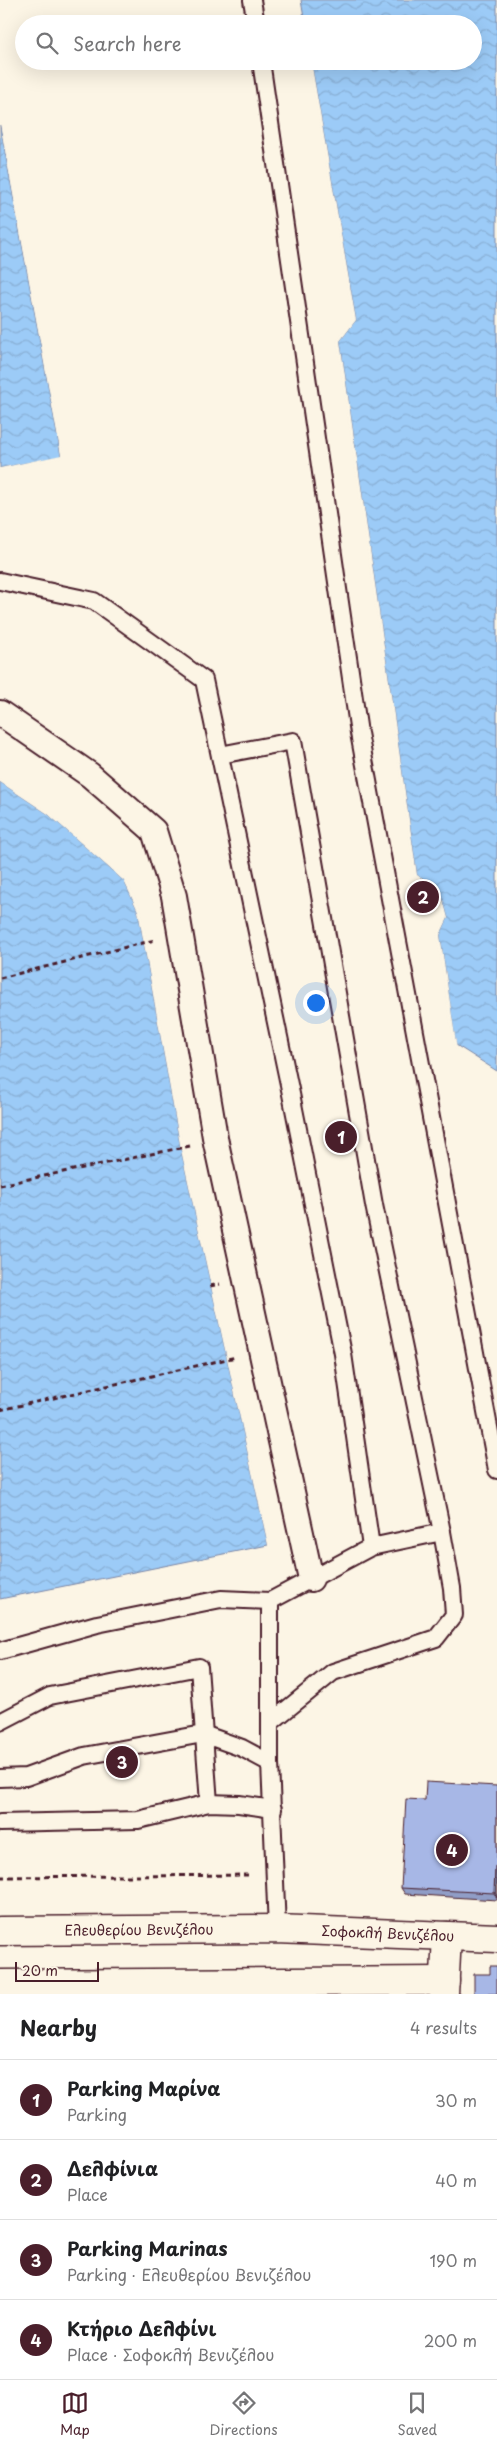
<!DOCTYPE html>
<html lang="en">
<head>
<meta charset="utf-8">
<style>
	body { margin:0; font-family:"Playpen Sans",sans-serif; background:#f6f6f6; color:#202124 }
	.scale { position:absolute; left:15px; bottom:12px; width:84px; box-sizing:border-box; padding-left:5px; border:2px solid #4a1f2b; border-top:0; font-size:14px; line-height:18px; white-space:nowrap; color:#4a1f2b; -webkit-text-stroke:4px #fcf5e5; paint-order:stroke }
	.you { position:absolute; left:315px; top:1002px; width:18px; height:18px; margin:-12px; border:4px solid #fff; border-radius:50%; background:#1a73e8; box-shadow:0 0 0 8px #1a73e833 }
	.badge { display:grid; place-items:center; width:32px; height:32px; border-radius:50%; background:#4a1f2b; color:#fff; font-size:16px; font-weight:700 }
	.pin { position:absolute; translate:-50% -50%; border:2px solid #fff; box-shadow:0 1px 5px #0006 }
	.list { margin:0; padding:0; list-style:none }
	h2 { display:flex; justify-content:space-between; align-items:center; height:65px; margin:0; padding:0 20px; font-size:21px }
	h2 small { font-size:16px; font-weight:400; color:#757577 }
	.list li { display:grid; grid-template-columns:32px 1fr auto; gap:15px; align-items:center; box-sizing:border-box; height:80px; padding:0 20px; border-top:1px solid #e0e0e0 }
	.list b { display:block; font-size:19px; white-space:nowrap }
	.list p { margin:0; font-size:16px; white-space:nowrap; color:#757577 }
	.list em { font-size:16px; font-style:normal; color:#757577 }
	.icon { flex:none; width:28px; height:28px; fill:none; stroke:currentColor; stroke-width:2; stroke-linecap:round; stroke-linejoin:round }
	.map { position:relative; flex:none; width:497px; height:1994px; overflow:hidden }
	.search { position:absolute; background:#fff; box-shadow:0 5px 20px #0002; left:15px; right:15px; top:15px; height:55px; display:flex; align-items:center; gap:12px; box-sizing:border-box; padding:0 18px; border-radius:28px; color:#757577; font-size:19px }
	.sheet { height:385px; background:#fff }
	nav { display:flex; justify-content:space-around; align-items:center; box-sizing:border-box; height:70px; border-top:1px solid #e0e0e0; background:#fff; font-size:14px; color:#757577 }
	nav a { display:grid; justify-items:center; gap:2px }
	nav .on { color:#4a1f2b }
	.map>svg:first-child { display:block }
	.water { fill:url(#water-waves); stroke:#7b86a5 }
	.pier { fill:#fcf5e5 }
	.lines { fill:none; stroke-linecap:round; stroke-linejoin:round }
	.service-casing { stroke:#4a1f2b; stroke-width:20 }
	.pedestrian-casing { stroke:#4a1f2b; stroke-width:28 }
	.minor-casing { stroke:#4a1f2b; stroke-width:31 }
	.tertiary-casing { stroke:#4a1f2b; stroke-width:31 }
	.secondary-casing { stroke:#4a1f2b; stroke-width:31 }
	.path { stroke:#4a1f2b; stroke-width:3; stroke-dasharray:5 4; stroke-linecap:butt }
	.service { stroke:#fcf5e5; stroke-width:16 }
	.pedestrian { stroke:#fcf5e5; stroke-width:24 }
	.minor { stroke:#fcf5e5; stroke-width:28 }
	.tertiary { stroke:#fcf5e5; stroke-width:28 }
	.secondary { stroke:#fcf5e5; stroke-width:28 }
	.wall { fill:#909dc6; stroke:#4a1f2b }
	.shaded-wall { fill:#7580a1; stroke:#4a1f2b }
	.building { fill:#a7b7e6; stroke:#4a1f2b }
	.labels { text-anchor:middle; stroke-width:4; stroke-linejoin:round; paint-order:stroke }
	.street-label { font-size:14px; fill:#4a1f2b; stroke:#fcf5e5 }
</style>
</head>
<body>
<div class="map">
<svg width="497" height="1994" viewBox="0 0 497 1994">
	<defs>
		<pattern id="water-waves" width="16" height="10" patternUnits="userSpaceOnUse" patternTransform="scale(1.25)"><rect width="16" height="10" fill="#9ccbf7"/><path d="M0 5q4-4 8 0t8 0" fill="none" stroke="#88aed4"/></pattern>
	</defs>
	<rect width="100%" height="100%" fill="#fcf5e5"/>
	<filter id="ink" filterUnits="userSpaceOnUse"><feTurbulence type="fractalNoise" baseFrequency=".02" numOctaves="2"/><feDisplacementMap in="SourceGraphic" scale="10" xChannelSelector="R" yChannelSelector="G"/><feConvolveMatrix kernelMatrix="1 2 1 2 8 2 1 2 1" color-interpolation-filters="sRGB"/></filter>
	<g filter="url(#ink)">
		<!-- water -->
		<g class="water">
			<polygon points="301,0 497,0 497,1071 456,1045 440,935 448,918 441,892 417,875 340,341 356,320 311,61 473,61 473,24 305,24"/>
			<polygon points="0,125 61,456 0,468"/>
			<polygon points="0,782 48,814 124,881 138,911 181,1150 268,1545 0,1599"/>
		</g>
		<!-- pier -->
		<g class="pier">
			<polygon points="309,61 311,61 356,320 340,341 417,875 441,892 448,918 440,935 457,1049 454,1046 437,935 446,918 439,893 415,876 337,341 353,319"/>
			<polygon points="0,123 2,125 63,456 61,458 0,470 0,468 61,455"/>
			<polygon points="0,780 50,813 126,880 141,910 183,1149 270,1545 268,1545 181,1150 138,911 124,881 48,814 0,782"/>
		</g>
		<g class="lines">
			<defs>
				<g id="service">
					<polyline points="252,0 256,24"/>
					<polyline points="261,61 359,733 497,1470"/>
					<polyline points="0,581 94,601 204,680 291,1094 343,1354 371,1547 270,1601 270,1763 277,1929"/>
					<polyline points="220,755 293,741 374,1205 442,1532"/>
					<polyline points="0,1651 97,1624 221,1599 270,1601"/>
					<polyline points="0,1722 50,1696 199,1667 209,1803"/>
					<polyline points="270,1723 333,1672 436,1638 454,1615 452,1588 442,1532 371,1547"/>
					<polyline points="0,1778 26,1777 84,1756 203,1734 242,1748 270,1763"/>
					<polyline points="0,1823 138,1820 209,1803 239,1804 273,1809"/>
				</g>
				<polyline id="pedestrian" points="0,713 90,775 154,831 174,896 216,1143 311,1579"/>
				<polyline id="minor" points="0,1984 445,1981"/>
				<polyline id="tertiary" points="444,1994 447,1936"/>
				<g id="secondary">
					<path id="s1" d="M0,1931L277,1929L497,1938"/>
				</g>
			</defs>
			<!-- service casing -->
			<use href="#service" class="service-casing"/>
			<!-- pedestrian casing -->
			<use href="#pedestrian" class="pedestrian-casing"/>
			<!-- minor casing -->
			<use href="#minor" class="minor-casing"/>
			<!-- tertiary casing -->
			<use href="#tertiary" class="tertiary-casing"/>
			<!-- secondary casing -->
			<use href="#secondary" class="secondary-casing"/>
			<!-- path -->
			<g class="path">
				<polyline points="0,978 155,940"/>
				<polyline points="0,1185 190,1146"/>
				<polyline points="210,1286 220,1284"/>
				<polyline points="0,1410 236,1357"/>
				<polyline points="0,1877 252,1875"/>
			</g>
			<!-- service -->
			<use href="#service" class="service"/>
			<!-- pedestrian -->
			<use href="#pedestrian" class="pedestrian"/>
			<!-- minor -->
			<use href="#minor" class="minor"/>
			<!-- tertiary -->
			<use href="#tertiary" class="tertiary"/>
			<!-- secondary -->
			<use href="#secondary" class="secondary"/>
		</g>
		<!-- wall -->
		<polygon class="wall" points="497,1786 497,1900 405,1894 401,1888"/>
		<!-- shaded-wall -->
		<polygon class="shaded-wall" points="495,1866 497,1869 497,1898 494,1893"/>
		<!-- building -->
		<g class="building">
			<polygon points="426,1782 497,1786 497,1867 495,1866 494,1893 401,1888 406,1799 425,1800"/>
			<polygon points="490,1966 497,1966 497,1994 474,1994 474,1974 490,1974"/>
		</g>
	</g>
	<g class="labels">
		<!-- street labels -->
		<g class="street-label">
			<text dy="5" stroke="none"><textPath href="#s1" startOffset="139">Ελευθερίου Βενιζέλου</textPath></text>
			<text dy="5" stroke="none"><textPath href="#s1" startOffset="388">Σοφοκλή Βενιζέλου</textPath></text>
		</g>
	</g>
</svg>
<div class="scale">20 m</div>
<div class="you"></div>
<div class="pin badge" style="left:341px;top:1137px">1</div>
<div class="pin badge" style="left:423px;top:897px">2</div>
<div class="pin badge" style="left:122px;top:1762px">3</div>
<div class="pin badge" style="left:452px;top:1850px">4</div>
<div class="search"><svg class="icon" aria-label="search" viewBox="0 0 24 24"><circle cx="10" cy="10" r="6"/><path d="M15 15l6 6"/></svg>Search here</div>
</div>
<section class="sheet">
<h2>Nearby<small>4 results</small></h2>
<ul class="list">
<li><span class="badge">1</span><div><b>Parking Μαρίνα</b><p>Parking</p></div><em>30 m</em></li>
<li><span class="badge">2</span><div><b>Δελφίνια</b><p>Place</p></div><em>40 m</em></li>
<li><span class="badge">3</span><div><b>Parking Marinas</b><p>Parking · Ελευθερίου Βενιζέλου</p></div><em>190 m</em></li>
<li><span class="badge">4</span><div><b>Κτήριο Δελφίνι</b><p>Place · Σοφοκλή Βενιζέλου</p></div><em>200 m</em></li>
</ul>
</section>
<nav>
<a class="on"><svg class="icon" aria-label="map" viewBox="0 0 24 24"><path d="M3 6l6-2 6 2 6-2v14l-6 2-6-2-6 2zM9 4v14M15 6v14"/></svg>Map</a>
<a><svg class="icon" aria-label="directions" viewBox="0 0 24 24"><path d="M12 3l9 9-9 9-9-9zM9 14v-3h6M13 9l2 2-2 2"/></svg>Directions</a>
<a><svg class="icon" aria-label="saved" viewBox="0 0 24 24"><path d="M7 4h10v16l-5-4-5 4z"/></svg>Saved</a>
</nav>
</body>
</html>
